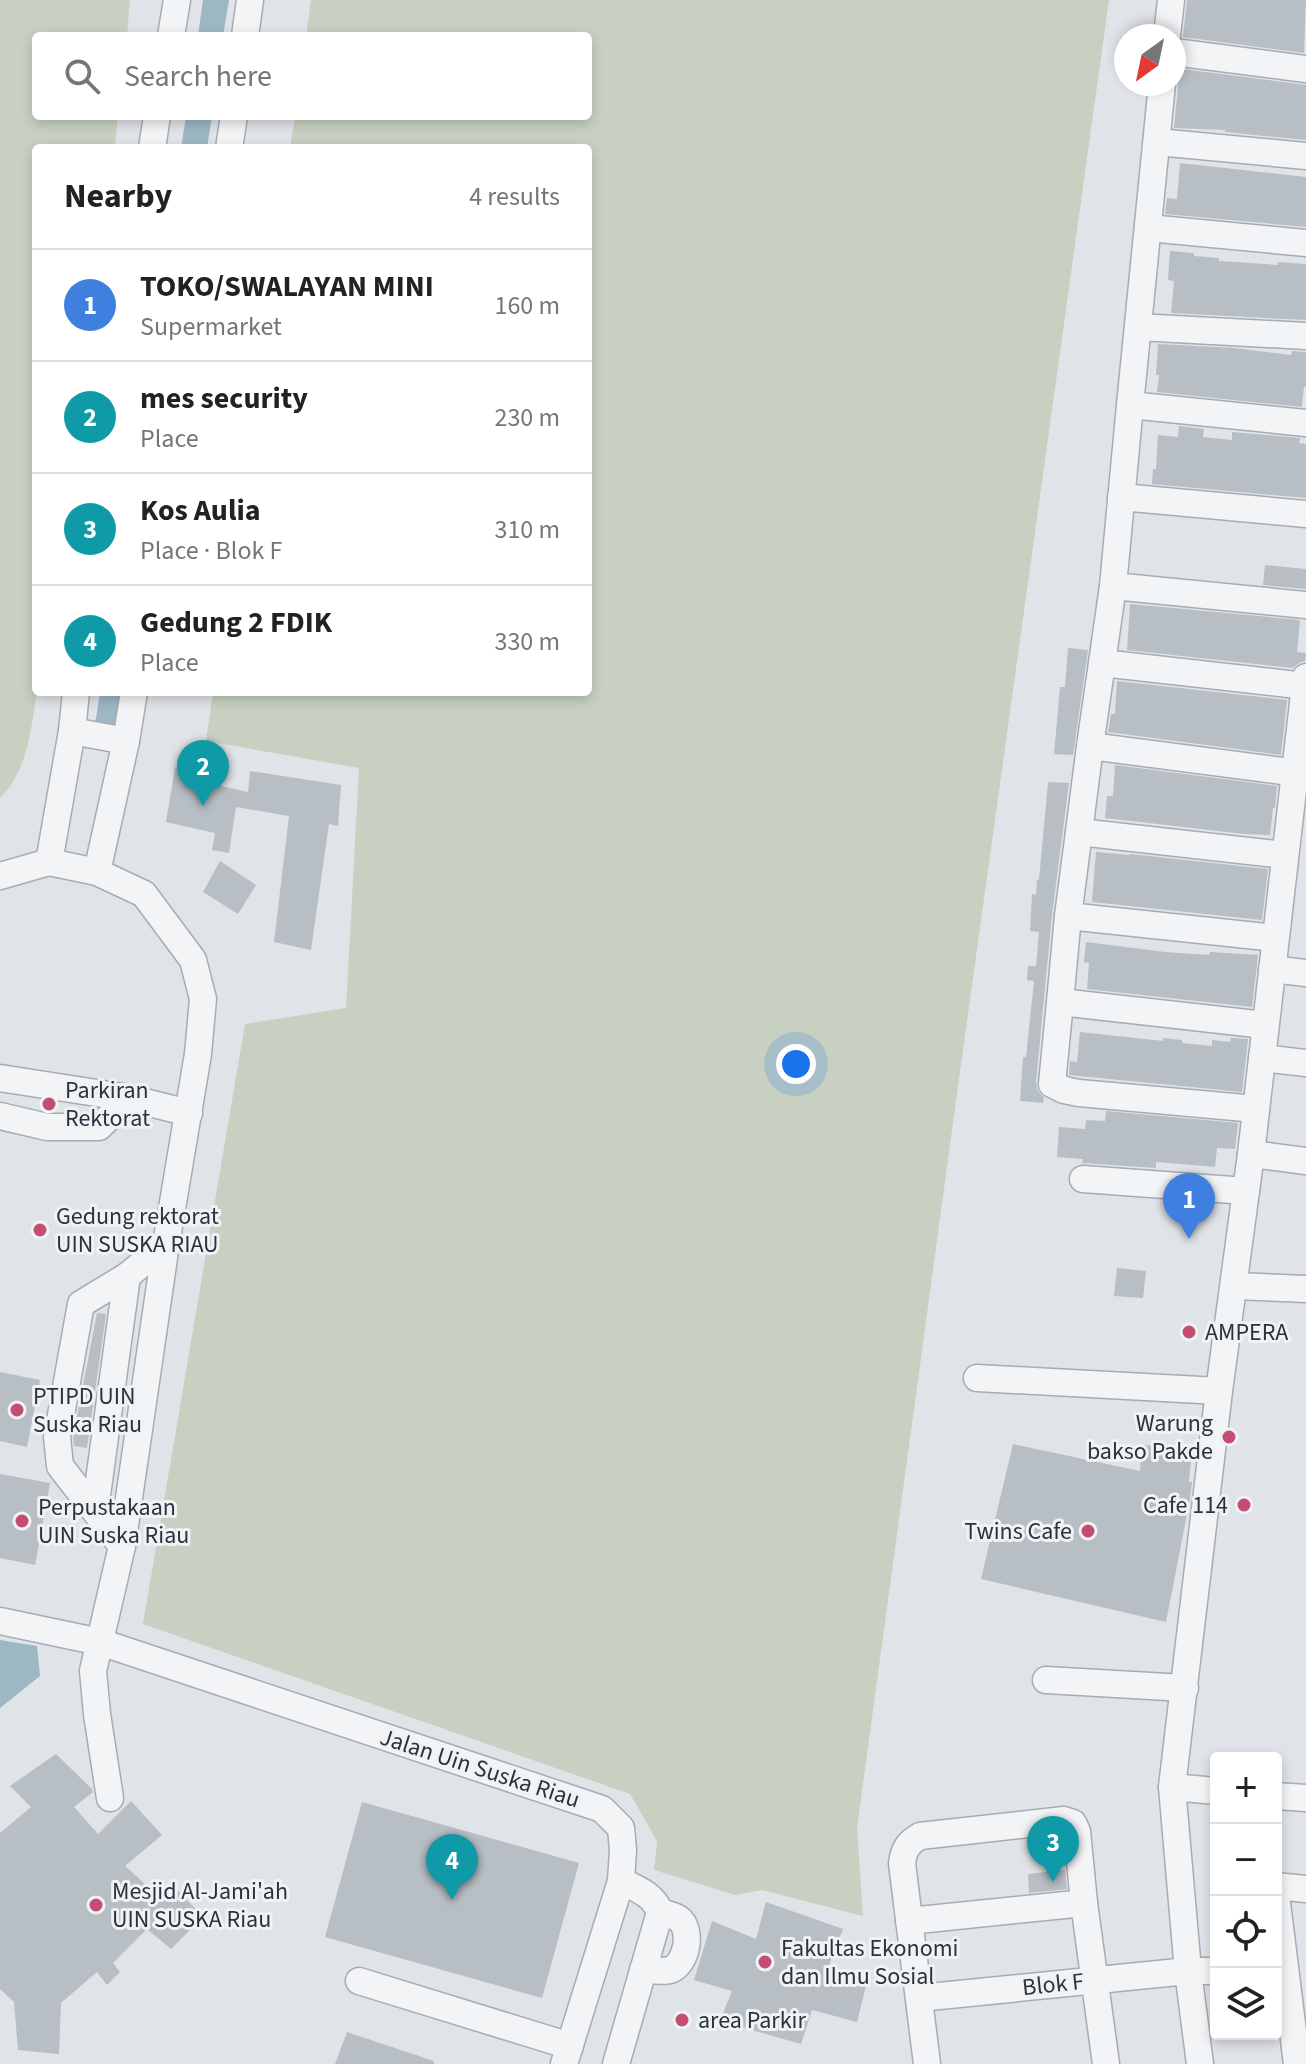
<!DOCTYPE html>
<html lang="en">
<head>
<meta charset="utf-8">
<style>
	body { margin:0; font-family:"Source Sans 3",sans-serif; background:#f2f2f2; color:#222 }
	.controls { position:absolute; right:24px; bottom:24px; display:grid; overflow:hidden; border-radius:8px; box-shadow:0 4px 12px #0003 }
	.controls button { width:72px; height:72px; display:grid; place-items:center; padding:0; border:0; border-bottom:2px solid #e0e0e0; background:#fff; color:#222; font:40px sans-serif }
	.compass { position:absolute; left:1114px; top:24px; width:72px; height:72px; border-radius:50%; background:#fff; box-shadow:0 4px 12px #0003; rotate:213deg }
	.you { position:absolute; left:796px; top:1064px; width:28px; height:28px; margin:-20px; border:6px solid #fff; border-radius:50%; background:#1a73e8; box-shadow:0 0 0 12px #1a73e833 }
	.badge { display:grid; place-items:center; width:52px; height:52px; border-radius:50%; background:#c34e72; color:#fff; font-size:26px; font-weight:700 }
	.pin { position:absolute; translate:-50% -66px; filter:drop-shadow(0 2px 4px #0008) }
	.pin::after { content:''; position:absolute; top:42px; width:28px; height:24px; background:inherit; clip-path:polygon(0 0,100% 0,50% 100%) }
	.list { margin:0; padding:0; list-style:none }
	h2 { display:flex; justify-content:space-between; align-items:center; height:104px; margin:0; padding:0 32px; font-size:34px }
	h2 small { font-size:26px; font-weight:400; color:#767676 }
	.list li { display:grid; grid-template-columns:52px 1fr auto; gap:24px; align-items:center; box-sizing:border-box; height:112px; padding:0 32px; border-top:2px solid #e0e0e0 }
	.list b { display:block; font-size:30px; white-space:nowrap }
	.list p { margin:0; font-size:26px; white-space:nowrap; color:#767676 }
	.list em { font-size:26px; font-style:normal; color:#767676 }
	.icon { flex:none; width:44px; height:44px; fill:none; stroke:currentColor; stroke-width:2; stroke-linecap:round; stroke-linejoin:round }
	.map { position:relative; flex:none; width:1306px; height:2064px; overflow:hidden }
	.search { position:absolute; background:#fff; box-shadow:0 4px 12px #0003; left:32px; top:32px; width:560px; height:88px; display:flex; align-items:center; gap:20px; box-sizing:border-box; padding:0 28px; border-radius:8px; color:#767676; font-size:30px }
	.panel { position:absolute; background:#fff; box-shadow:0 4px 12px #0003; left:32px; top:144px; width:560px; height:552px; border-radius:8px }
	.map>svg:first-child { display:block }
	.green { fill:#c8d1c1 }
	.water { fill:#9db7c5 }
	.building { fill:#b7bec4 }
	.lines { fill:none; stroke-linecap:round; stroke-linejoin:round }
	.minor-casing { stroke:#a6acb2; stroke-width:29 }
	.minor { stroke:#f2f4f6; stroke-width:26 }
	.poi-dot { fill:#c34e72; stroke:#eff3f5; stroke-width:3 }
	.labels { text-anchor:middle; stroke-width:6; stroke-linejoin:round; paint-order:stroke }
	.poi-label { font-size:24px; fill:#2a343e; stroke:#eff3f5; text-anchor:start }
	.street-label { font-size:24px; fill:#2a343e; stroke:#eff3f5 }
</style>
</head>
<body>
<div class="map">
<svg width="1306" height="2064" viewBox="0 0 1306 2064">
	<rect width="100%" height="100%" fill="#e0e4e8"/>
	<!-- green -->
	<g class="green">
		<path d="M0,0H130L127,36H36V116H118L115,148H36L37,692C31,728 28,771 0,798Z"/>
		<polygon points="311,0 1109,0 959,1079 857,1828 863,1916 762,1890 735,1895 654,1870 657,1841 630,1794 143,1624 245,1024 346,1008 359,768 206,741 213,692 588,692 588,148 290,148 295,116 588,116 588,36 306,36"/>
	</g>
	<!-- water -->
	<g class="water">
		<polygon points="203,0 229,0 223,36 198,36"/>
		<polygon points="186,116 212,116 207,148 181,148"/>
		<polygon points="100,692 129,692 122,738 94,732"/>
		<polygon points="0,1640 37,1646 40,1676 0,1708"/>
	</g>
	<!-- building -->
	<g class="building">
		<polygon points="1187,0 1306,0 1304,53 1183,37"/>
		<polygon points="1174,68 1306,85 1306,140 1225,132 1225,130 1174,128 1178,86"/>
		<polygon points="1180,163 1306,177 1306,227 1165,214 1167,198 1177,199"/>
		<polygon points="1170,251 1194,253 1194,256 1219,258 1219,261 1278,265 1278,262 1306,264 1306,320 1171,313 1174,281 1168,280"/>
		<polygon points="1158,344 1235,348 1291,355 1292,351 1306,352 1306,387 1304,386 1302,407 1157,392 1159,375 1156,375"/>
		<polygon points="1179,426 1204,429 1203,437 1232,440 1232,432 1300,438 1299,443 1306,444 1306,498 1152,484 1153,469 1156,469 1158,435 1178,437"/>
		<polygon points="1265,565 1306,569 1306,589 1263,585"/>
		<polygon points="1130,604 1300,620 1297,652 1306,653 1305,661 1299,663 1293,668 1127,650"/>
		<polygon points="1068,648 1088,650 1073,755 1054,754 1060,687 1065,687"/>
		<polygon points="1117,681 1287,700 1281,755 1108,732 1111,714 1115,714"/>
		<polygon points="1115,765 1277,786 1275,808 1273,808 1270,835 1244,834 1105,818 1107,796 1113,796"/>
		<polygon points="175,768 217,775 216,785 248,792 250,771 341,785 338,826 329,824 311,950 274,942 289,816 236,807 229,853 212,850 215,833 166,822"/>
		<polygon points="1048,782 1069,783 1052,915 1036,1082 1038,1091 1044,1097 1043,1103 1020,1101 1023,1057 1026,1057 1034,981 1027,980 1028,966 1036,966 1039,932 1030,931 1032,894 1036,895 1037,880 1039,880"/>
		<polygon points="1096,852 1129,855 1130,854 1268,869 1262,920 1092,902"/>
		<polygon points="220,861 256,885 238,914 203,892"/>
		<polygon points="1086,942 1165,952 1209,955 1210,952 1258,955 1252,1007 1087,989 1089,963 1084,962"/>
		<polygon points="1080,1032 1163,1041 1163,1038 1182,1040 1182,1043 1212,1046 1212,1040 1230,1042 1231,1038 1248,1039 1242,1092 1069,1075 1070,1061 1077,1062"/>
		<polygon points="1106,1111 1238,1123 1235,1149 1217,1148 1215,1167 1156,1162 1156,1168 1082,1163 1083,1159 1057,1157 1059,1127 1085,1129 1086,1120 1105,1121"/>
		<polygon points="1117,1268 1146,1271 1143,1298 1114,1296"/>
		<polygon points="97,1313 106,1314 87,1448 74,1446 73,1438"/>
		<polygon points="0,1372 40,1380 27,1447 0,1441"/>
		<polygon points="1013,1444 1140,1471 1142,1445 1192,1449 1189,1482 1192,1482 1190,1499 1166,1622 981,1579"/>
		<polygon points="0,1474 50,1483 35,1565 0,1558"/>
		<polygon points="56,1754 92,1789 93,1792 74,1807 98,1834 131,1801 162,1835 125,1866 156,1894 171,1883 203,1917 171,1949 147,1929 113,1963 120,1972 107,1985 97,1972 61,2003 59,2054 18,2050 14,2002 0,1989 0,1833 31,1807 10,1786"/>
		<polygon points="362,1802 579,1863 542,1998 325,1937"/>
		<polygon points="1065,1870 1067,1889 1029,1893 1028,1874"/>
		<polygon points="766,1902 843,1929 826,1973 866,1986 857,2022 812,2010 801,2044 720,2021 732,1991 694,1980 712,1921 756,1939"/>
		<polygon points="347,2032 434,2061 434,2064 335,2064"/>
	</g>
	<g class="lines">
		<defs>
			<g id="minor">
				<polyline points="171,36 177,0"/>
				<polyline points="245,36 250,0"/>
				<polyline points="1167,36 1171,0"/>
				<polyline points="1174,52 1306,69"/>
				<polyline points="1162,84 1130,405 1306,423"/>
				<polyline points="1157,142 1306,156"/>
				<polyline points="152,148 157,116"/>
				<polyline points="229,148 234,116"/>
				<polyline points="1148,228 1306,243"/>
				<polyline points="1138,327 1306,336"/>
				<polyline points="1130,405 1113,586 1306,605"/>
				<polyline points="1121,497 1306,514"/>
				<polyline points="1113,586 1102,663 1306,686"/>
				<polyline points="1306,677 1251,1154 1306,1161"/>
				<polyline points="72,731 126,741"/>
				<polyline points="1090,746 1102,663"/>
				<polyline points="1079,832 1068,916 1275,938"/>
				<polyline points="1285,855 1079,832 1090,746 1306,774"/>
				<polyline points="49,862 97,872"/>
				<polyline points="0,876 49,862 72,731 76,692"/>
				<polyline points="1068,916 1060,1002 1265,1025"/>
				<polyline points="1272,969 1306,973"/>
				<polyline points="1060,1002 1052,1084 1064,1090 1079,1093 1256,1109"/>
				<polyline points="1262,1058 1306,1063"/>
				<polyline points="0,1078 129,1098 189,1113"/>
				<polyline points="0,1116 47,1127 99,1127 129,1098"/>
				<polyline points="1083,1179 1246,1191"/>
				<polyline points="1234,1286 1306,1289"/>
				<polyline points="977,1378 1219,1391"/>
				<polyline points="95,1510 127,1276"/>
				<polyline points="122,1546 60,1466 57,1437 81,1304 127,1276 166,1244"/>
				<polyline points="0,1621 100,1642 602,1809 621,1828 623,1850 621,1881 564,2064"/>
				<polyline points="1046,1680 1185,1688"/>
				<polyline points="1172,1787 1219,1391 1251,1154"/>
				<polyline points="1276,1796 1306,1798"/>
				<polyline points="110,1798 97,1714 93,1671 122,1546 166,1244 198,1054 203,999 193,960 144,894 97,872 126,741 134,692"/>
				<polyline points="1276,1886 1306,1889"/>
				<polyline points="1276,1895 1297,2064"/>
				<polyline points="909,1921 1084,1903"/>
				<path d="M643,1970C650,1970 663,1972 670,1970C687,1964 693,1930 679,1919C674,1915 665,1914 660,1912"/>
				<polyline points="359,1981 570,2046"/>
				<polyline points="919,1998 1188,1971 1216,1971"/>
				<path d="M616,2064L660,1912C653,1894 637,1889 621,1881"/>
				<path d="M927,2064L902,1863C904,1849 908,1843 920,1836L1064,1820L1073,1823L1077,1831L1084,1903L1106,2064"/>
				<polyline points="1200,2064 1188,1971 1172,1787 1216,1791"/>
			</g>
		</defs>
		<!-- minor casing -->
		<use href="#minor" class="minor-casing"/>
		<!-- minor -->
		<use href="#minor" class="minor"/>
	</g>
	<!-- markers -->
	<g class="poi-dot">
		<circle cx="49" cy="1104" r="8"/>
		<circle cx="40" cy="1230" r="8"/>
		<circle cx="1189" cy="1332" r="8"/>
		<circle cx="17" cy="1410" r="8"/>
		<circle cx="1229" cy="1437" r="8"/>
		<circle cx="1244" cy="1505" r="8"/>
		<circle cx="22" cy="1521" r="8"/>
		<circle cx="1088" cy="1531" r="8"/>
		<circle cx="96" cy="1905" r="8"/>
		<circle cx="765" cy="1962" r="8"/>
		<circle cx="682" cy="2020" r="8"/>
	</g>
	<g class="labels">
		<!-- poi labels -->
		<g class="poi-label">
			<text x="65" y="1098">Parkiran<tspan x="65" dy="28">Rektorat</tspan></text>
			<text x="56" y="1224">Gedung rektorat<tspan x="56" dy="28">UIN SUSKA RIAU</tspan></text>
			<text x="1205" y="1340">AMPERA</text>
			<text x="33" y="1404">PTIPD UIN<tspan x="33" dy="28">Suska Riau</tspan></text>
			<text x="1213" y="1431" text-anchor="end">Warung<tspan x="1213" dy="28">bakso Pakde</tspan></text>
			<text x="1228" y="1513" text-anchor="end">Cafe 114</text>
			<text x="38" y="1515">Perpustakaan<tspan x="38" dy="28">UIN Suska Riau</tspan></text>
			<text x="1072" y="1539" text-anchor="end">Twins Cafe</text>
			<text x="112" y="1899">Mesjid Al-Jami'ah<tspan x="112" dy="28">UIN SUSKA Riau</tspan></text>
			<text x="781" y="1956">Fakultas Ekonomi<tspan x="781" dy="28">dan Ilmu Sosial</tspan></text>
			<text x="698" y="2028">area Parkir</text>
		</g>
		<!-- street labels -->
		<g class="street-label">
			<text transform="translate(480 1768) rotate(18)" y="8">Jalan Uin Suska Riau</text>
			<text transform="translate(1053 1984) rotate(-6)" y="8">Blok F</text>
		</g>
	</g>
</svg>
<div class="controls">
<button>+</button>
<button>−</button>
<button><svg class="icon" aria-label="locate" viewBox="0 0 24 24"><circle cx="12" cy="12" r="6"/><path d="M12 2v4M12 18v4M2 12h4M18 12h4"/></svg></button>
<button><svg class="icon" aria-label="layers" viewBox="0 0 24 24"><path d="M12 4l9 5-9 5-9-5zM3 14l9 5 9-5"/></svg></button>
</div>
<svg class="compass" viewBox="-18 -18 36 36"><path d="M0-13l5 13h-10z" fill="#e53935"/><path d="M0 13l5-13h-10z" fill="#767676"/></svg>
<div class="you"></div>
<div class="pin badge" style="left:1189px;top:1239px;background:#3f7fe0">1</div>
<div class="pin badge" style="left:203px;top:806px;background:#0f9aa8">2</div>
<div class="pin badge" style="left:1053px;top:1882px;background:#0f9aa8">3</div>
<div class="pin badge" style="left:452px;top:1900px;background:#0f9aa8">4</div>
<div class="search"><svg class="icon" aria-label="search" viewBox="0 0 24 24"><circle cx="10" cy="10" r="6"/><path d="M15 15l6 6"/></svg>Search here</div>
<section class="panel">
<h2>Nearby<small>4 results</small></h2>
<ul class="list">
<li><span class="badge" style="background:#3f7fe0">1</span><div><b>TOKO/SWALAYAN MINI</b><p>Supermarket</p></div><em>160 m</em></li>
<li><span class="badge" style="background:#0f9aa8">2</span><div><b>mes security</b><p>Place</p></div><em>230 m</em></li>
<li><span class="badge" style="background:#0f9aa8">3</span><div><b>Kos Aulia</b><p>Place · Blok F</p></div><em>310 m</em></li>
<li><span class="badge" style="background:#0f9aa8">4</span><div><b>Gedung 2 FDIK</b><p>Place</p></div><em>330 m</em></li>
</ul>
</section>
</div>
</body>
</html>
